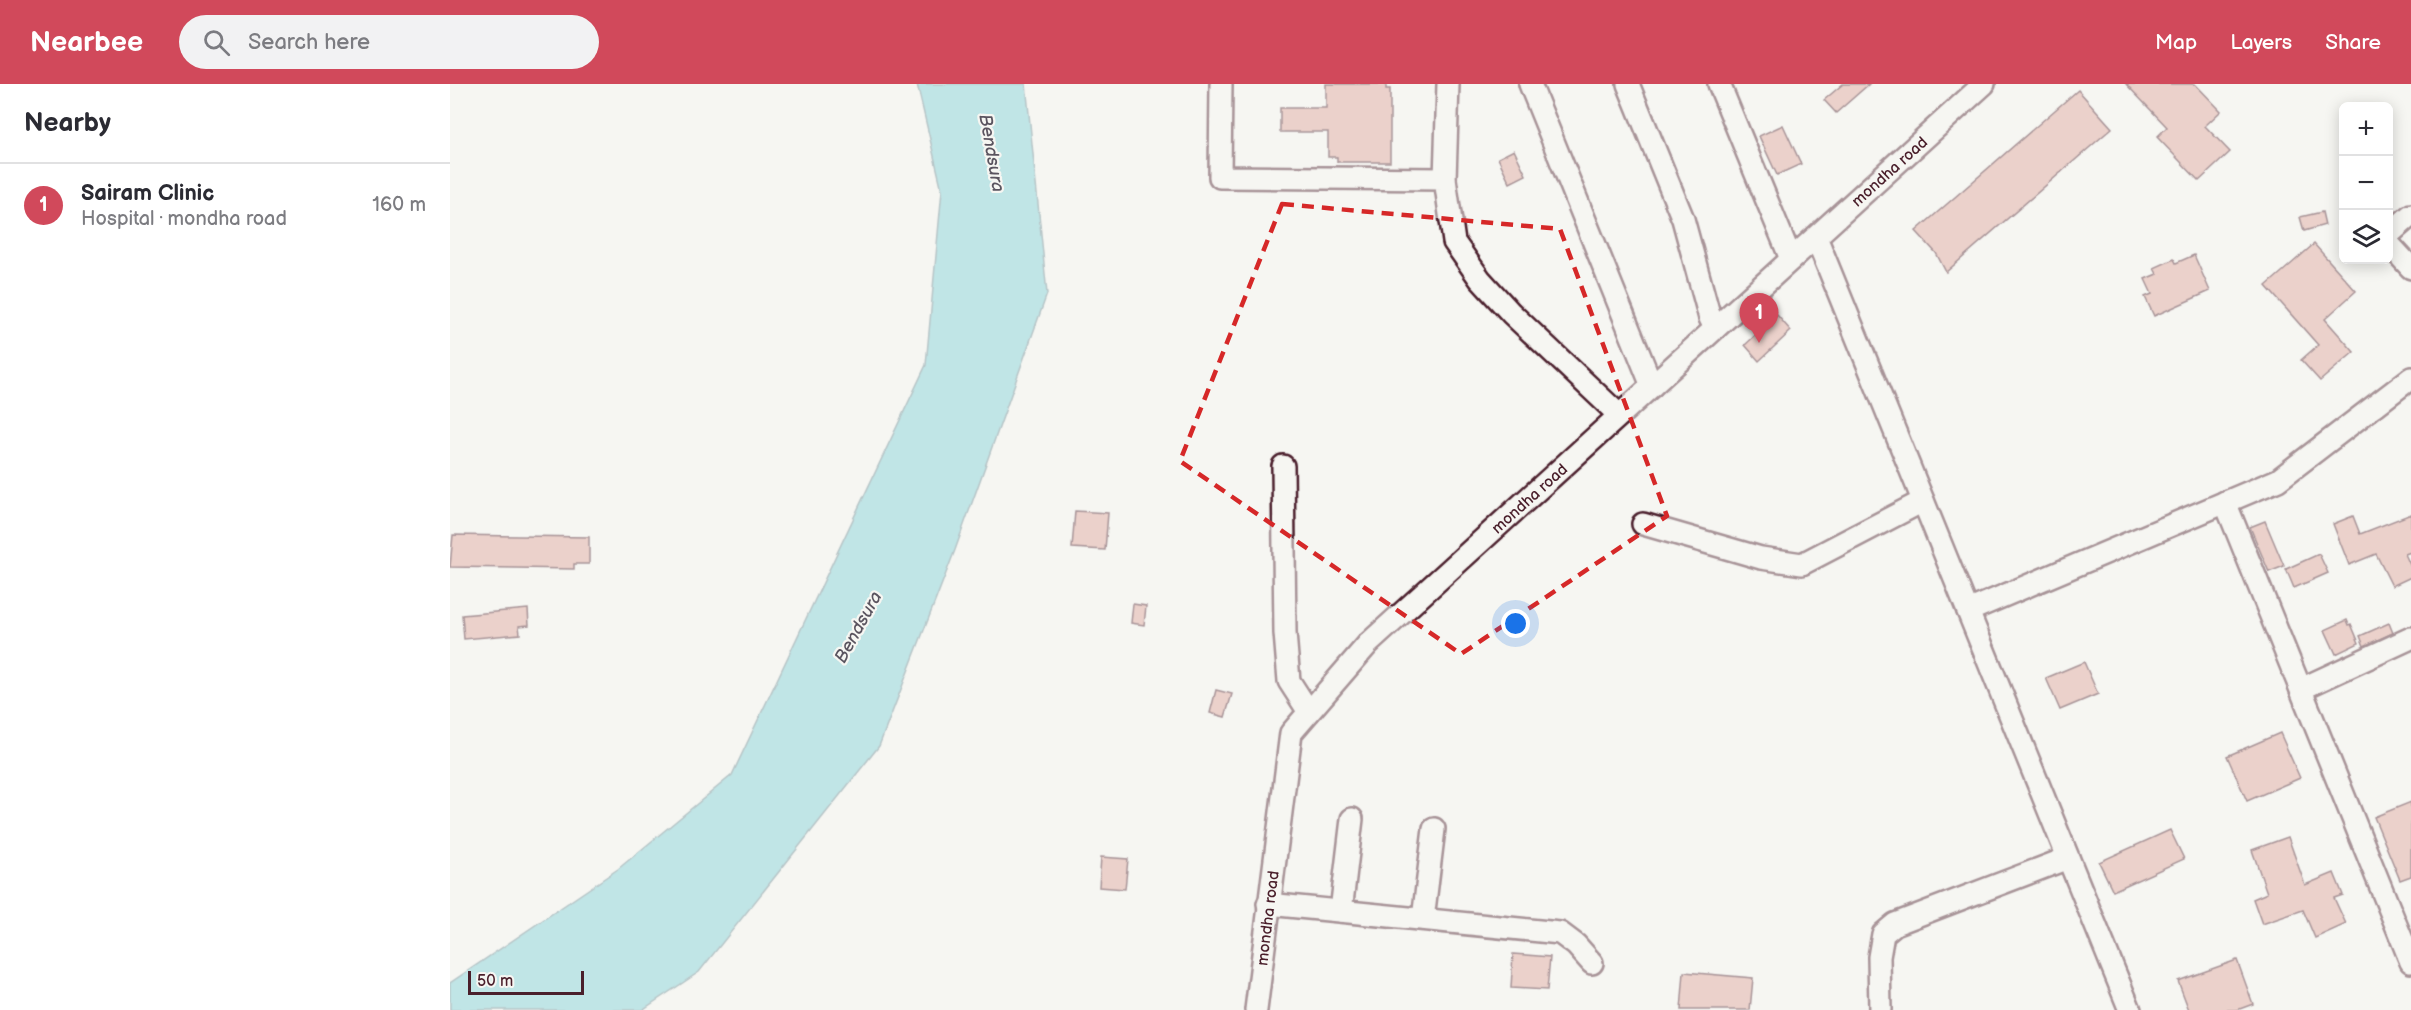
<!DOCTYPE html>
<html lang="en">
<head>
<meta charset="utf-8">
<style>
	body { margin:0; font-family:"Balsamiq Sans",sans-serif; background:#f2f2f3; color:#2b2b33 }
	.controls { position:absolute; right:18px; top:18px; display:grid; overflow:hidden; border-radius:9px; box-shadow:0 3px 15px #0003 }
	.controls button { width:54px; height:54px; display:grid; place-items:center; padding:0; border:0; border-bottom:2px solid #e1e1e2; background:#fff; color:#2b2b33; font:30px sans-serif }
	.scale { position:absolute; left:18px; bottom:15px; width:116px; box-sizing:border-box; padding-left:6px; border:3px solid #4a1f2b; border-top:0; font-size:16px; line-height:21px; white-space:nowrap; color:#4a1f2b; -webkit-text-stroke:4px #f6f6f2; paint-order:stroke }
	.you { position:absolute; left:1066px; top:540px; width:21px; height:21px; margin:-15px; border:4px solid #fff; border-radius:50%; background:#1a73e8; box-shadow:0 0 0 9px #1a73e833 }
	.badge { display:grid; place-items:center; width:39px; height:39px; border-radius:50%; background:#d1495b; color:#fff; font-size:20px; font-weight:700 }
	.pin { position:absolute; translate:-50% -50px; filter:drop-shadow(0 2px 3px #0008) }
	.pin::after { content:''; position:absolute; top:32px; width:21px; height:18px; background:inherit; clip-path:polygon(0 0,100% 0,50% 100%) }
	.list { margin:0; padding:0; list-style:none }
	h2 { display:flex; justify-content:space-between; align-items:center; height:78px; margin:0; padding:0 24px; font-size:26px }
	h2 small { font-size:20px; font-weight:400; color:#7c7c81 }
	.list li { display:grid; grid-template-columns:39px 1fr auto; gap:18px; align-items:center; box-sizing:border-box; height:84px; padding:0 24px; border-top:2px solid #e1e1e2 }
	.list b { display:block; font-size:22px; white-space:nowrap }
	.list p { margin:0; font-size:20px; white-space:nowrap; color:#7c7c81 }
	.list em { font-size:20px; font-style:normal; color:#7c7c81 }
	.icon { flex:none; width:33px; height:33px; fill:none; stroke:currentColor; stroke-width:2; stroke-linecap:round; stroke-linejoin:round }
	.map { position:relative; flex:none; width:1961px; height:926px; overflow:hidden }
	header { display:flex; align-items:center; gap:36px; box-sizing:border-box; height:84px; padding:0 30px; background:#d1495b; color:#fff }
	header strong { font-size:28px }
	nav { display:flex; gap:33px; margin-inline-start:auto; font-size:21px }
	.search { width:420px; height:54px; background:#f2f2f3; display:flex; align-items:center; gap:15px; box-sizing:border-box; padding:0 21px; border-radius:33px; color:#7c7c81; font-size:22px }
	main { display:flex }
	aside { flex:1; background:#fff }
	.map>svg:first-child { display:block }
	.water { fill:#7fd0d7; stroke:#6a8992; stroke-width:1.5 }
	.building { fill:#dea59b; stroke:#4a1f2b; stroke-width:1.5 }
	.lines { fill:none; stroke-linecap:round; stroke-linejoin:round }
	.minor-casing { stroke:#4a1f2b; stroke-width:26 }
	.minor { stroke:#f6f6f2; stroke-width:21 }
	.marked { fill:none; stroke:#d62828; stroke-width:4.5; stroke-dasharray:12 8; stroke-linejoin:round }
	.labels { text-anchor:middle; stroke-width:4.5; stroke-linejoin:round; paint-order:stroke }
	.street-label { font-size:16px; fill:#4a1f2b; stroke:#f6f6f2 }
	.water-label { font-size:18px; font-style:italic; fill:#5a545f; stroke:#f6f6f2 }
</style>
</head>
<body>
<header>
<strong>Nearbee</strong>
<div class="search"><svg class="icon" aria-label="search" viewBox="0 0 24 24"><circle cx="10" cy="10" r="6"/><path d="M15 15l6 6"/></svg>Search here</div>
<nav><a>Map</a><a>Layers</a><a>Share</a></nav>
</header>
<main>
<aside>
<h2>Nearby<small></small></h2>
<ul class="list">
<li><span class="badge">1</span><div><b>Sairam Clinic</b><p>Hospital · mondha road</p></div><em>160 m</em></li>
</ul>
</aside>
<div class="map">
<svg width="1961" height="926" viewBox="0 0 1961 926">
	<rect width="100%" height="100%" fill="#f6f6f2"/>
	<filter id="ink" filterUnits="userSpaceOnUse"><feTurbulence type="fractalNoise" baseFrequency=".0167" numOctaves="2"/><feDisplacementMap in="SourceGraphic" scale="12" xChannelSelector="R" yChannelSelector="G"/><feConvolveMatrix kernelMatrix="1 2 1 2 8 2 1 2 1" color-interpolation-filters="sRGB"/></filter>
	<g filter="url(#ink)">
		<!-- water -->
		<polygon class="water" points="467,0 576,0 597,210 505,466 429,662 249,888 192,926 0,926 0,899 168,785 282,691 476,281 492,106"/>
		<!-- building -->
		<g class="building">
			<polygon points="876,0 936,0 936,5 940,5 940,78 887,78 887,73 878,73 878,48 830,48 830,24 876,24"/>
			<polygon points="1393,0 1419,0 1386,29 1374,16"/>
			<polygon points="1676,0 1745,0 1771,27 1755,42 1780,68 1749,97 1707,53 1717,43"/>
			<polygon points="1628,6 1662,44 1496,188 1486,169 1466,147"/>
			<polygon points="1333,41 1351,80 1327,91 1309,52"/>
			<polygon points="1064,66 1076,91 1060,99 1048,74"/>
			<polygon points="1872,128 1875,141 1854,147 1850,133"/>
			<polygon points="1864,160 1906,207 1875,235 1904,268 1870,297 1851,276 1868,261 1816,202"/>
			<polygon points="1744,171 1760,207 1704,232 1695,213 1702,210 1695,195 1707,190 1704,184 1724,175 1726,179"/>
			<polygon points="1327,231 1341,247 1309,277 1295,261"/>
			<polygon points="625,427 658,429 655,466 622,464"/>
			<polygon points="1961,430 1961,468 1955,470 1961,483 1961,493 1942,502 1926,470 1899,481 1883,440 1903,432 1910,450"/>
			<polygon points="1815,437 1834,482 1819,488 1800,443"/>
			<polygon points="3,451 139,453 139,480 124,480 124,485 0,483"/>
			<polygon points="1869,470 1878,489 1844,504 1836,485"/>
			<polygon points="683,520 696,522 694,541 681,539"/>
			<polygon points="78,525 79,541 69,542 70,550 14,555 12,531"/>
			<polygon points="1897,536 1899,541 1901,540 1909,559 1886,570 1875,546"/>
			<polygon points="1939,539 1943,549 1914,562 1910,552"/>
			<polygon points="1634,578 1648,610 1610,626 1596,594"/>
			<polygon points="766,606 782,610 775,633 760,629"/>
			<polygon points="1830,649 1850,694 1797,717 1777,672"/>
			<polygon points="1961,718 1961,792 1950,796 1924,733"/>
			<polygon points="1720,746 1734,775 1663,807 1649,778"/>
			<polygon points="1838,753 1855,801 1884,789 1893,811 1884,814 1896,840 1865,854 1853,826 1812,840 1803,815 1817,809 1802,766"/>
			<polygon points="651,773 678,775 675,805 649,803"/>
			<polygon points="1063,870 1100,873 1097,906 1061,904"/>
			<polygon points="1787,876 1803,920 1787,926 1739,926 1728,897"/>
			<polygon points="1234,888 1303,894 1300,926 1231,926"/>
		</g>
		<g class="lines">
			<defs>
				<g id="minor">
					<polyline points="771,0 770,93 995,95 1004,158 1030,195 1061,229 1169,331"/>
					<polyline points="1080,0 1202,302"/>
					<polyline points="1178,0 1233,135 1260,234 1265,244"/>
					<polyline points="1269,0 1341,175"/>
					<polyline points="995,95 998,0"/>
					<polyline points="1938,151 1961,131"/>
					<polyline points="1366,153 1680,926"/>
					<polyline points="1938,159 1961,184"/>
					<polyline points="833,382 835,549 839,597 859,628"/>
					<polyline points="1775,418 1961,878"/>
					<polyline points="1193,440 1311,474 1352,480 1473,417"/>
					<polyline points="1518,527 1828,396 1961,294"/>
					<polyline points="1851,605 1961,554"/>
					<polyline points="818,820 1110,849 1126,861 1142,879"/>
					<polyline points="891,827 902,735"/>
					<polyline points="973,835 984,745"/>
					<polyline points="806,926 841,649 918,560 1534,0"/>
					<polyline points="1430,926 1429,873 1433,850 1445,840 1618,774"/>
				</g>
			</defs>
			<!-- minor casing -->
			<use href="#minor" class="minor-casing"/>
			<!-- minor -->
			<use href="#minor" class="minor"/>
		</g>
	</g>
	<!-- marked area -->
	<path d="M0 0H1961V926H0ZM832,120L1110,145L1217,432L1011,570L730,377Z" fill="#f6f6f2" fill-opacity=".55" fill-rule="evenodd"/>
	<path class="marked" d="M832,120L1110,145L1217,432L1011,570L730,377Z"/>
	<g class="labels">
		<!-- street labels -->
		<g class="street-label">
			<text transform="translate(1439 87) rotate(-42)" y="6">mondha road</text>
			<text transform="translate(1079 414) rotate(-42)" y="6">mondha road</text>
			<text transform="translate(817 834) rotate(-83)" y="6">mondha road</text>
		</g>
		<!-- water labels -->
		<g class="water-label">
			<text transform="translate(542 69) rotate(80)" y="6">Bendsura</text>
			<text transform="translate(408 543) rotate(-61)" y="6">Bendsura</text>
		</g>
	</g>
</svg>
<div class="controls">
<button>+</button>
<button>−</button>
<button><svg class="icon" aria-label="layers" viewBox="0 0 24 24"><path d="M12 4l9 5-9 5-9-5zM3 14l9 5 9-5"/></svg></button>
</div>
<div class="scale">50 m</div>
<div class="you"></div>
<div class="pin badge" style="left:1309px;top:259px">1</div>
</div>
</main>
</body>
</html>
